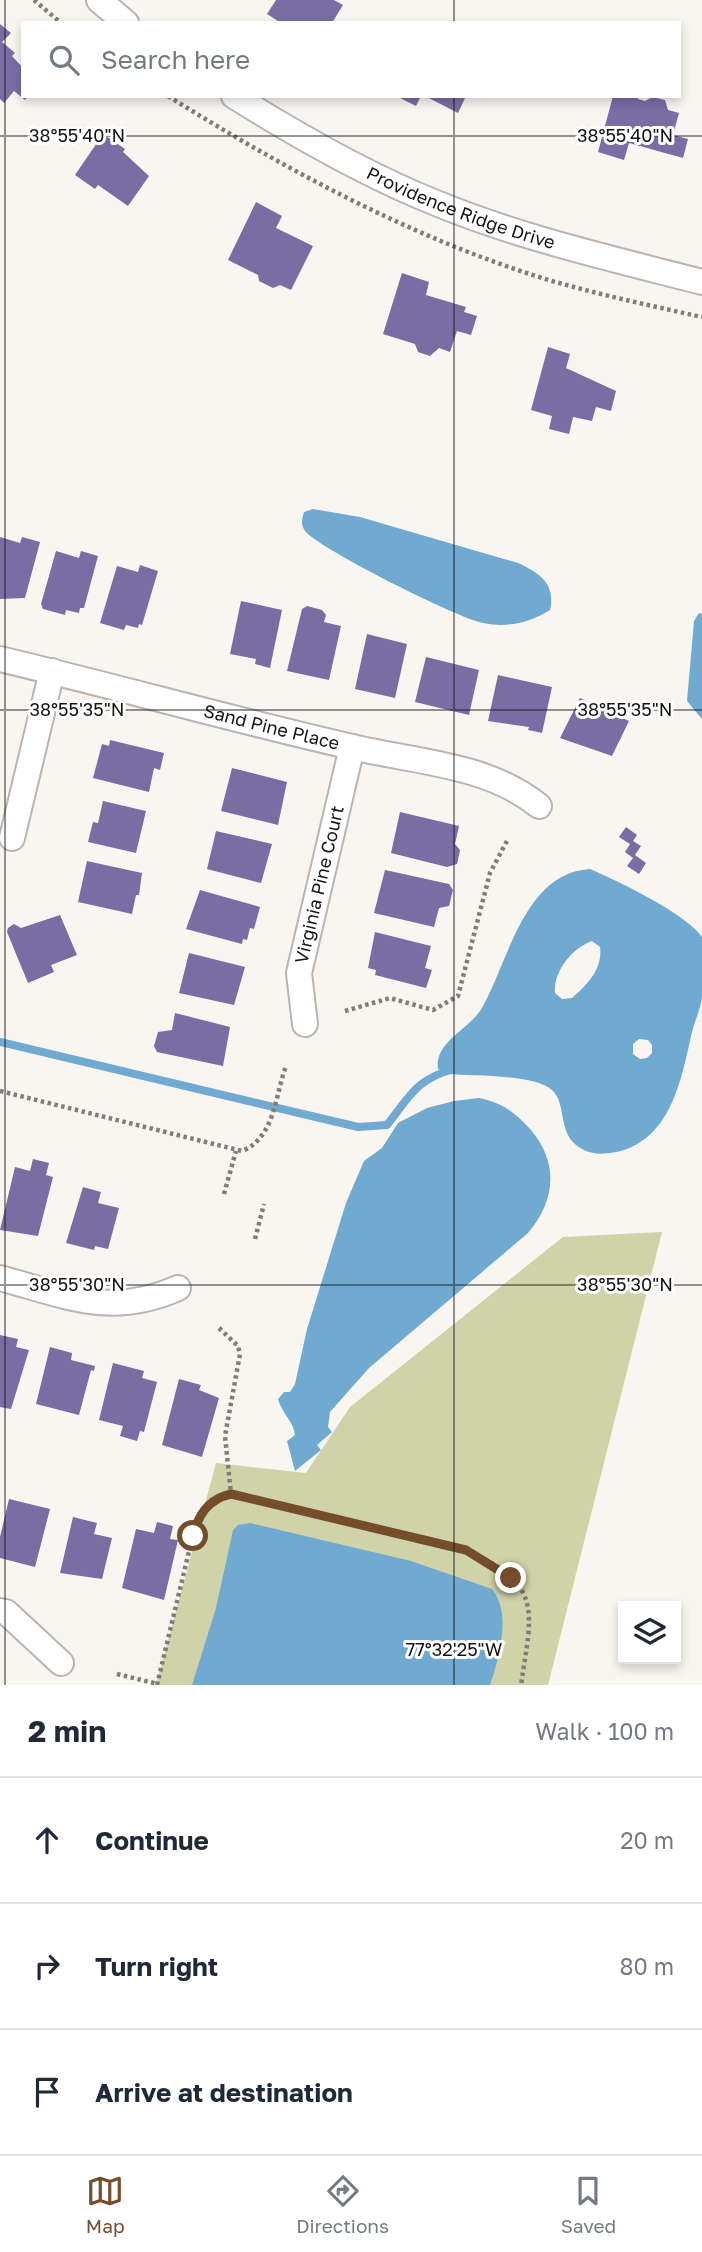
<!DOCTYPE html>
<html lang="en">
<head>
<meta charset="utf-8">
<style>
	body { margin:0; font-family:"Golos Text",sans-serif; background:#f6f6f7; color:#1f2937 }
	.controls { position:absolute; right:21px; bottom:21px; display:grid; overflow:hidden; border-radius:0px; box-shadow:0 4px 10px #0003 }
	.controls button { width:63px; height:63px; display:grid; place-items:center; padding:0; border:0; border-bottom:2px solid #e0e1e3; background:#fff; color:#1f2937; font:35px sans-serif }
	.stop { position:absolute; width:21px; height:21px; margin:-16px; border:5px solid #744d2b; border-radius:50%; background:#fff }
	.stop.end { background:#744d2b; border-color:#fff; box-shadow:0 2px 7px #0008 }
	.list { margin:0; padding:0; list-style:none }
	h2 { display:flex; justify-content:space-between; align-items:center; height:91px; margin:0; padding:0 28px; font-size:30px }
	h2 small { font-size:23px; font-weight:400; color:#747a83 }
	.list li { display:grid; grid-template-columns:46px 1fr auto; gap:21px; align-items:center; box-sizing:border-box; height:126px; padding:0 28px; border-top:2px solid #e0e1e3 }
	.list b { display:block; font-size:26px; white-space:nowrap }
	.list em { font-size:23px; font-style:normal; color:#747a83 }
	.icon { flex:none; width:38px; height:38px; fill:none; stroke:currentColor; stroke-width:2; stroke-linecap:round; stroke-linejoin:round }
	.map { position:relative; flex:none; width:702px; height:1685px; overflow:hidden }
	.search { position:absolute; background:#fff; box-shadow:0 4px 10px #0003; left:21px; right:21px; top:21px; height:77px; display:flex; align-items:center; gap:18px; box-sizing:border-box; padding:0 24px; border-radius:0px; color:#747a83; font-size:26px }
	.sheet { height:469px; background:#fff }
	nav { display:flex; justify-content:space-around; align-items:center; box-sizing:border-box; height:98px; border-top:2px solid #e0e1e3; background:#fff; font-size:19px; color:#747a83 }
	nav a { display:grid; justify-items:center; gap:4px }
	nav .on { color:#744d2b }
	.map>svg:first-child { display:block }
	.green { fill:#d0d3a8 }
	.water { fill:#70aad0; fill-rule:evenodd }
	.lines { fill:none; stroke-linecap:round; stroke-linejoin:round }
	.stream { stroke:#70aad0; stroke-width:8 }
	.building { fill:#796ea4 }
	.minor-casing { stroke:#bab5b2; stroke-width:28 }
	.path { stroke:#7f7c7a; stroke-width:4.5; stroke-dasharray:3.5 3.5; stroke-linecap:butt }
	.minor { stroke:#fff; stroke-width:24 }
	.route { stroke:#744d2b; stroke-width:9 }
	.ticks { fill:none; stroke:#161413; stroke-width:2; stroke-opacity:0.45 }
	.labels { text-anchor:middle; stroke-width:6; stroke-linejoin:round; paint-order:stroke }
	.street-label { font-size:18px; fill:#161413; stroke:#fff }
	.ticks-label { font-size:18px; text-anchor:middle; fill:#161413; stroke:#fff; stroke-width:6; stroke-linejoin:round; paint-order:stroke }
</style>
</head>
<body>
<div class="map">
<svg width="702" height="1685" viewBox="0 0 702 1685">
	<rect width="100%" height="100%" fill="#f9f5f1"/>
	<!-- green -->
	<polygon class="green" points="662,1232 548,1685 156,1685 216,1463 306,1473 350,1407 563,1237"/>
	<!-- water -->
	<g class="water">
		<path d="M313,509L360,517L518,563C540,573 556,584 550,610C529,623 507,628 483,623C457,618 322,550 306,532C300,525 302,519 304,512Z"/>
		<polygon points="699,613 702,614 702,719 687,701 694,621"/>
		<path d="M590,869C616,880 687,914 702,937C702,956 702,976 702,996C701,1008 695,1020 692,1032C682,1075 673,1134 624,1150C612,1154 594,1156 582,1149C556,1135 568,1105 552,1090C535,1074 472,1076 448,1074L438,1069C434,1043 467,1030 480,1011C508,966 522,873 590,869ZM592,941L600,947C603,969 587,985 572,998L562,999L555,993C553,972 572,948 592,941ZM639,1039L648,1040L652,1045V1053L647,1058L640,1059L633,1054V1044Z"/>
		<path d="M479,1098C503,1103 514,1112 530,1129C559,1162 556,1200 528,1233L369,1368L330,1412L328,1427L332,1432L317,1445L321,1450L295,1471L287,1441L295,1435C293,1420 282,1414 278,1399L284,1392H290L295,1384L307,1329L346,1203L364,1161L382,1148L398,1123L427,1108L454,1101Z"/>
		<path d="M250,1523L411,1561L492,1589C512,1613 499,1658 490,1685H192L216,1608L233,1530L238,1525Z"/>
	</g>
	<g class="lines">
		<!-- stream -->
		<path class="stream" d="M0,1042L358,1127L387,1125C410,1096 416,1079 454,1069"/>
	</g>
	<!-- building -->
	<g class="building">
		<polygon points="276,0 334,0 343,5 332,23 281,23 267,14"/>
		<polygon points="0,24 11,33 2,42 15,53 12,56 23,68 23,96 28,96 25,100 14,91 4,103 0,99"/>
		<polygon points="396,96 421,96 416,106"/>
		<polygon points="425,96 466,96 458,113"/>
		<polygon points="613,96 639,96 638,99 645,101 652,97 665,100 668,110 679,113 673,135 688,139 683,158 629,143 624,160 598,152"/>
		<polygon points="103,134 125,149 123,152 149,176 128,206 98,185 95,189 75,175"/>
		<polygon points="256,202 282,216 276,228 313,246 291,290 280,285 273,288 259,281 258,275 228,260"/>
		<polygon points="402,273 429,282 426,295 466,307 464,312 477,316 471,335 457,331 450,352 439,348 430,356 418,352 415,344 383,334"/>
		<polygon points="548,347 570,354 566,368 616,391 611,411 596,407 592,421 573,417 569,434 549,429 552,416 531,410"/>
		<polygon points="0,537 20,543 22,537 40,542 25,598 0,599"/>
		<polygon points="56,551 79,558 81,551 98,556 84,608 80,608 79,613 66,610 65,615 43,609 41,604"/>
		<polygon points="140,565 158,571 142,625 139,624 138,628 126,625 124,630 100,623 117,566 138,572"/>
		<polygon points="241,601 282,610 270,668 255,664 256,659 230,654"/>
		<polygon points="307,606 322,610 326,615 324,622 341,626 329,680 287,671 302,609"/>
		<polygon points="367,634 407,644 395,698 355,689"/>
		<polygon points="426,657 479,670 469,715 415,702"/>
		<polygon points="498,675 552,687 542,733 528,730 529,727 488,721"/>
		<polygon points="580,698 629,721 612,756 560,738"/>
		<polygon points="110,740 164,753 160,770 154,768 149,792 93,778 102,744 109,746"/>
		<polygon points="232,768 287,782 278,825 221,811"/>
		<polygon points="103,801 146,811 136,853 88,842 93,822 98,823"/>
		<polygon points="400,812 459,826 455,844 460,850 457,864 447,867 391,853"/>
		<polygon points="626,827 637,835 633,841 641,846 635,855 646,863 639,874 627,866 633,858 625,852 630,844 619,837"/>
		<polygon points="216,831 272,844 261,883 207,869"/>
		<polygon points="87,861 142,873 139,895 136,895 132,914 78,902"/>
		<polygon points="385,870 449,884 453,890 449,906 439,908 434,927 374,913"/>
		<polygon points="200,890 260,907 254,929 250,928 247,940 243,939 242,944 186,929"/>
		<polygon points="60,915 77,955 51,965 54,972 28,983 7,932 8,928 14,924 21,928"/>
		<polygon points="375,932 431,946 425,968 432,970 426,988 375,975 376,970 368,968"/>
		<polygon points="189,953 245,967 234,1005 179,993"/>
		<polygon points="175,1013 230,1027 223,1066 157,1052 154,1046 158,1032 172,1030"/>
		<polygon points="33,1159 49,1163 46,1175 53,1177 38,1236 0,1230 15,1167 30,1171"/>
		<polygon points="83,1187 101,1192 98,1203 119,1208 108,1249 95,1246 94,1250 66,1243"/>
		<polygon points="0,1335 18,1339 16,1347 29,1350 11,1409 0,1407"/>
		<polygon points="50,1347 72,1353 71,1360 95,1366 94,1371 91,1370 79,1415 36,1404"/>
		<polygon points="113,1363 144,1371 142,1378 157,1382 144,1432 140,1431 137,1441 120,1436 123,1426 99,1420"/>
		<polygon points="179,1379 201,1385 199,1390 219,1398 202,1457 162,1445"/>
		<polygon points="9,1499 50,1509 35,1567 0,1558 0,1537"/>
		<polygon points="73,1517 97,1523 94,1534 112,1538 102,1579 60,1573"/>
		<polygon points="157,1522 173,1526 170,1539 178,1540 164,1600 122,1588 136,1529 154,1533"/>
	</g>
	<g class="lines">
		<defs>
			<g id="minor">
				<polyline points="99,0 126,23"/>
				<path id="s1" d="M234,96C298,136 366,175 436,203C521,238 613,259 702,282"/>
				<path id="s2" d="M0,659C118,687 234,720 352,747C414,762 488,764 539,806"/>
				<polyline points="12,838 52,671"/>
				<path id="s3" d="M305,1024L299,973L352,747"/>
				<path d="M0,1278C67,1296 111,1318 178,1288"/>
				<polyline points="0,1611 6,1612 61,1663"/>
			</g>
		</defs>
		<!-- minor casing -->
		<use href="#minor" class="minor-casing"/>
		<!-- path -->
		<g class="path">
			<polyline points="34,0 61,23"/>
			<path d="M168,96C288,171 416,240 552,281C601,295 652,306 702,317"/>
			<polyline points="345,1011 390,998 433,1010 458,996 490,873 508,839"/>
			<path d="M0,1091L242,1151C275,1138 275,1095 286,1066"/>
			<polyline points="224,1194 236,1151"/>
			<polyline points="255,1239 264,1204"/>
			<polyline points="219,1328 238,1346 240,1354 225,1436 231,1494"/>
			<polyline points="117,1674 158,1684"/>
			<path d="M157,1685L196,1522L215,1500L231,1494L466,1550C544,1585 532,1611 521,1685"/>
		</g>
		<!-- minor -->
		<use href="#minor" class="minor"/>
	</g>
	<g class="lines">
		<!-- route -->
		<path class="route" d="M193,1536C198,1515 208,1499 231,1494L466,1550L511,1578"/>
	</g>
	<!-- ticks -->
	<path class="ticks" d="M5,0V1685M454,0V23M454,96V1685M0,136H702M0,710H702M0,1285H702"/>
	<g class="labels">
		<!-- street labels -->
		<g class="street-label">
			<text dy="6" stroke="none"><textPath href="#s1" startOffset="254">Providence Ridge Drive</textPath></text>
			<text dy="6" stroke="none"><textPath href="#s2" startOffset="280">Sand Pine Place</textPath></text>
			<text dy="6" stroke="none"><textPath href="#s3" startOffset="142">Virginia Pine Court</textPath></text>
		</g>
	</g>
	<g class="ticks-label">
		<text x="77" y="142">38°55'40"N</text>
		<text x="625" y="142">38°55'40"N</text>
		<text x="77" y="716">38°55'35"N</text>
		<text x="625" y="716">38°55'35"N</text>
		<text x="77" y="1291">38°55'30"N</text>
		<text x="625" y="1291">38°55'30"N</text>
		<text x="454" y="1656">77°32'25"W</text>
	</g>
</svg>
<div class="controls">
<button><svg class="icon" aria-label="layers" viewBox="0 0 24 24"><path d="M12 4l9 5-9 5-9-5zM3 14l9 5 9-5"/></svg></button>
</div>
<div class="stop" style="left:193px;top:1536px"></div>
<div class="stop end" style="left:511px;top:1578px"></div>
<div class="search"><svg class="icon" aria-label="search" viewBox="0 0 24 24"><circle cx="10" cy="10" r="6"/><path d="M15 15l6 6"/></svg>Search here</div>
</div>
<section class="sheet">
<h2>2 min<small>Walk · 100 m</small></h2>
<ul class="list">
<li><svg class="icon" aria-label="ahead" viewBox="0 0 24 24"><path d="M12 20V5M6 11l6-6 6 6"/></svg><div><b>Continue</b></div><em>20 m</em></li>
<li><svg class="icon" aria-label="right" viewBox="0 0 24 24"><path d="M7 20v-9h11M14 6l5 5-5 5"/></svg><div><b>Turn right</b></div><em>80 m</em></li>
<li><svg class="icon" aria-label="arrive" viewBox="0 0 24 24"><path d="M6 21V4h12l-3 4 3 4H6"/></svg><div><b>Arrive at destination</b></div></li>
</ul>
</section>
<nav>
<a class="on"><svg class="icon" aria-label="map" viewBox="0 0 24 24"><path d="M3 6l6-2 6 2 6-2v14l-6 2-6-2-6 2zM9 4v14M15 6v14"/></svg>Map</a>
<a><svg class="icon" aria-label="directions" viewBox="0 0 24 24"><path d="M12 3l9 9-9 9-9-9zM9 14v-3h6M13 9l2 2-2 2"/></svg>Directions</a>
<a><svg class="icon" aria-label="saved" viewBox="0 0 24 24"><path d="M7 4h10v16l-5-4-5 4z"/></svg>Saved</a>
</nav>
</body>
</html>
